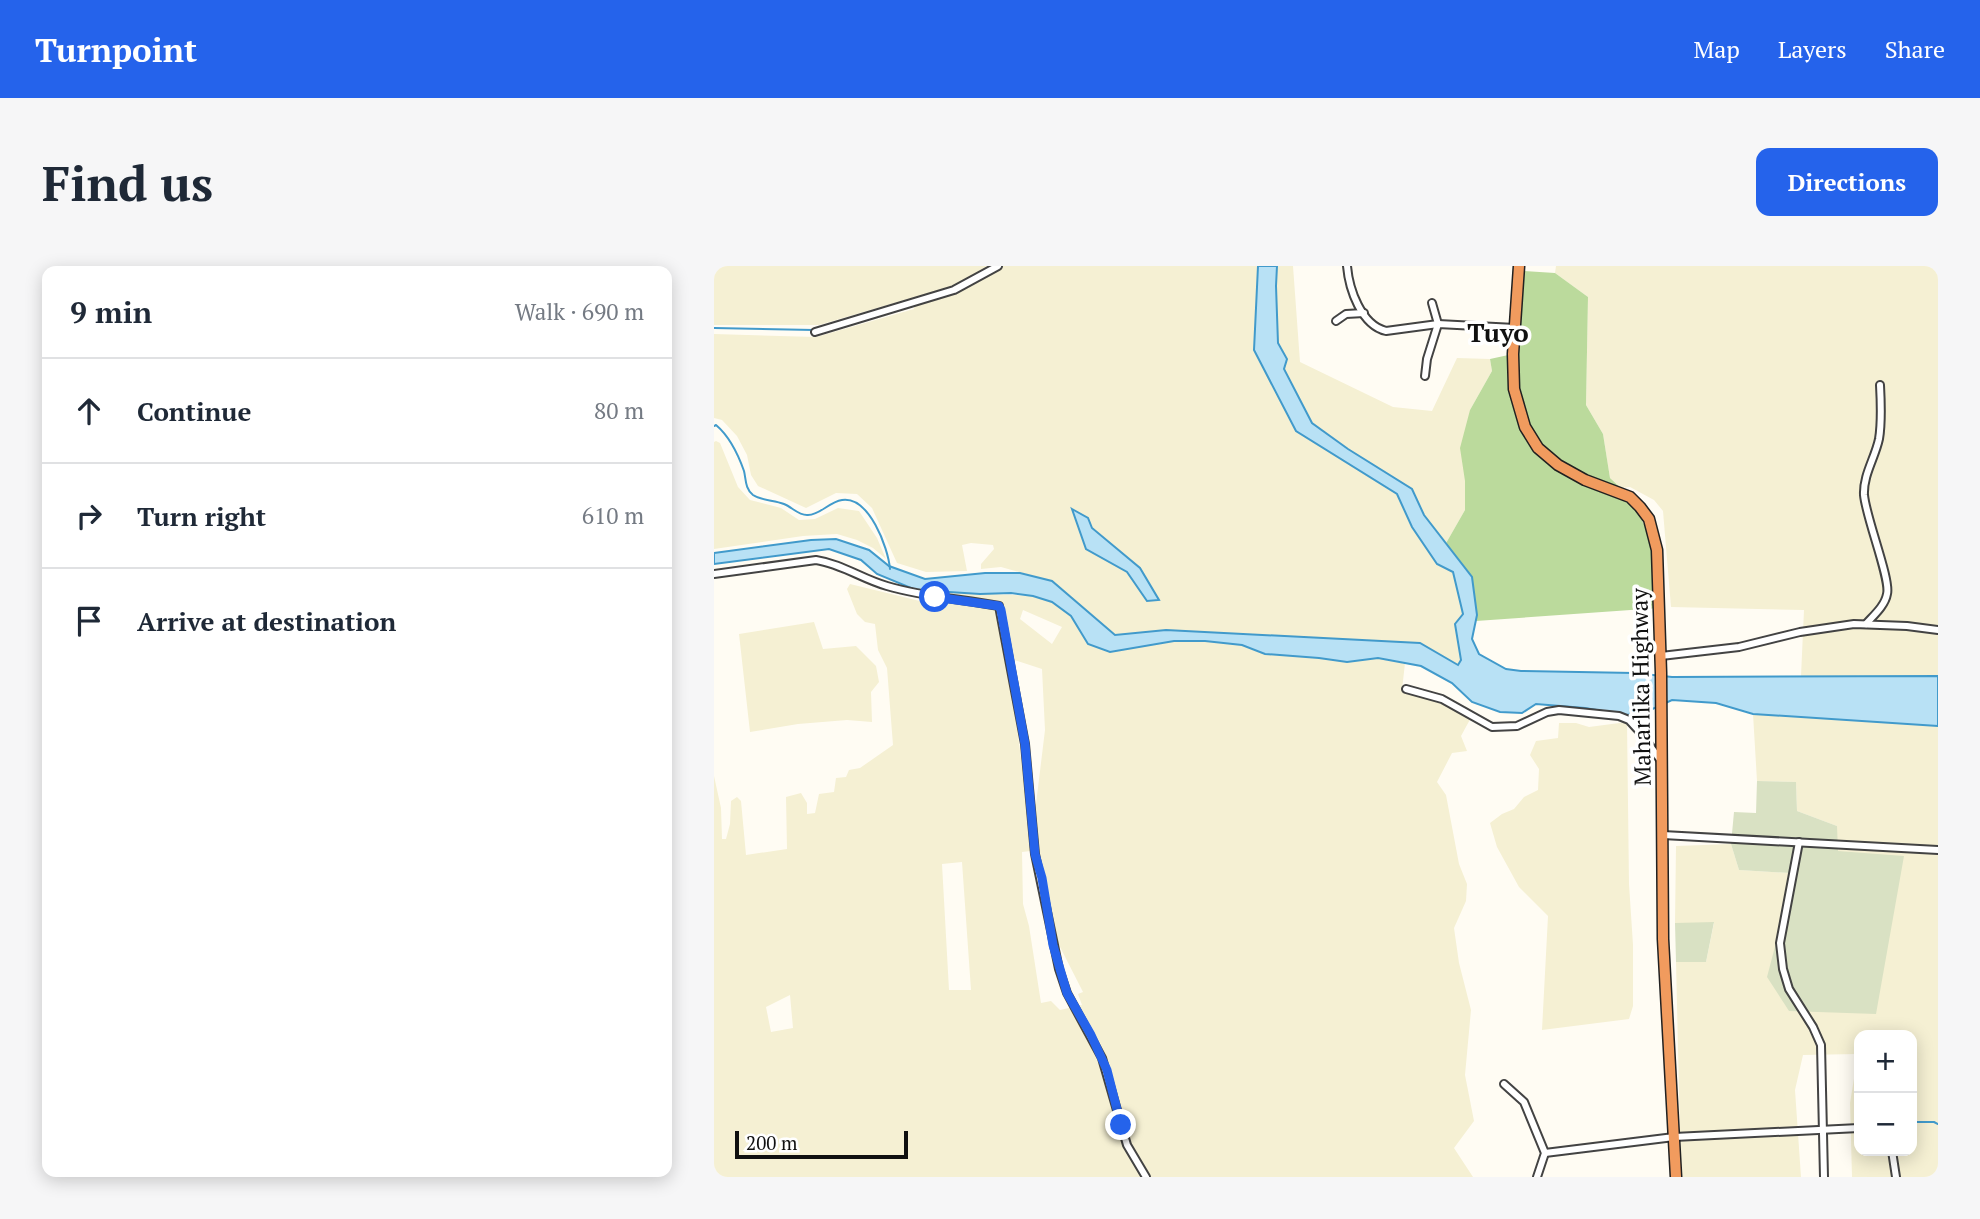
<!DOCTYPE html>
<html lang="en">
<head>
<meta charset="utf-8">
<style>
	body { margin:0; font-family:"PT Serif",serif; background:#f6f6f7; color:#1f2937 }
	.controls { position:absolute; right:21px; bottom:21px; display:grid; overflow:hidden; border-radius:14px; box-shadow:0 4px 18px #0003 }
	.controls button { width:63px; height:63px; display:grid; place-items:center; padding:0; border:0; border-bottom:2px solid #e0e1e3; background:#fff; color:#1f2937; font:35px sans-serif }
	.scale { position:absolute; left:21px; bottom:18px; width:173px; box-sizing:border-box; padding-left:7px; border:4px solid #101010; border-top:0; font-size:19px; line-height:24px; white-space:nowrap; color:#101010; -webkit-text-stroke:5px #fff; paint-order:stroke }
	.stop { position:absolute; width:21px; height:21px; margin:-16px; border:5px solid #2563eb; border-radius:50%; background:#fff }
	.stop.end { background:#2563eb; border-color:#fff; box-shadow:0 2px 7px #0008 }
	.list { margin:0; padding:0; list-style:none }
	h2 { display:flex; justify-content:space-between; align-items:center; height:91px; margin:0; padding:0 28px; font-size:30px }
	h2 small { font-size:23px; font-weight:400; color:#747a83 }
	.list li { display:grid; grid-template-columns:46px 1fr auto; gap:21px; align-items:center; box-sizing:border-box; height:105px; padding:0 28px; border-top:2px solid #e0e1e3 }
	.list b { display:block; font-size:26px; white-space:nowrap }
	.list em { font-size:23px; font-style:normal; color:#747a83 }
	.icon { flex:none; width:38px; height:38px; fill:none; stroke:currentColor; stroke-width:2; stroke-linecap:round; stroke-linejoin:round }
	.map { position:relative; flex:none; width:1224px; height:911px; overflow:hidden; border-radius:14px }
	header { display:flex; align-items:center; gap:42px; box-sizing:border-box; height:98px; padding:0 35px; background:#2563eb; color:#fff }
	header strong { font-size:33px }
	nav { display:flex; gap:38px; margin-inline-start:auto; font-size:24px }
	.intro { display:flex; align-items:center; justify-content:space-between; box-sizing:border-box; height:168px; padding:0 42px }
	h1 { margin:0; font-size:49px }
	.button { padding:18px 32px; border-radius:14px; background:#2563eb; color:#fff; font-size:24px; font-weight:700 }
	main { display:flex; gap:42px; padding:0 42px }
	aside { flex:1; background:#fff; border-radius:14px; box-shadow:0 4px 18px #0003 }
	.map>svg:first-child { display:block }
	.farmland { fill:#f5f0d3; fill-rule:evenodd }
	.forest { fill:#bbda9c }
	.cemetery { fill:#d9e1c3 }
	.water { fill:#b8e1f5; stroke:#419acb; stroke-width:2 }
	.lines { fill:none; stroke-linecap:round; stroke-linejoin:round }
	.stream { stroke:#419acb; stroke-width:2 }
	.minor-casing { stroke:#434343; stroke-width:10 }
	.highway-casing { stroke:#212121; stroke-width:13 }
	.minor { stroke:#fff; stroke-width:6 }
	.highway { stroke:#f19b5e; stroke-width:10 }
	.route { stroke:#2563eb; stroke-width:9 }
	.labels { text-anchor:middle; stroke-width:7; stroke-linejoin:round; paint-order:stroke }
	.street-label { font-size:23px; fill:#101010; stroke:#fff }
	.quarter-label { font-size:26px; font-weight:bold; fill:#101010; stroke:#fff }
</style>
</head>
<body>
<header>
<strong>Turnpoint</strong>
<nav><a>Map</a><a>Layers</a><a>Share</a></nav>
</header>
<div class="intro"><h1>Find us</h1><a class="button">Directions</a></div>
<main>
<aside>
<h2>9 min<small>Walk · 690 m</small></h2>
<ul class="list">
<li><svg class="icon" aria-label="ahead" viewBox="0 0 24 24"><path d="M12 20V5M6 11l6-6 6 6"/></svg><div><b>Continue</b></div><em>80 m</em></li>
<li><svg class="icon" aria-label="right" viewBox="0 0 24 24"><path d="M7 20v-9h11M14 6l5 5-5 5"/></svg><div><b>Turn right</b></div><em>610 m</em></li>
<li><svg class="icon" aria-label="arrive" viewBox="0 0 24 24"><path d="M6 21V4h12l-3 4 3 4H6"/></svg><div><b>Arrive at destination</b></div></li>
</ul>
</aside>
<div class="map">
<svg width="1224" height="911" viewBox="0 0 1224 911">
	<rect width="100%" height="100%" fill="#fffcf3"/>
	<!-- farmland -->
	<g class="farmland">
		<path d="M0,0H544L540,84L582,165L683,228L698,261L723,298L739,306L749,348L741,358L747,394L744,400L706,377L452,364L401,369L338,315L287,301L267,303V298L280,283L279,279L257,277L248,279L253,305L212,306L183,297L158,242L143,228L122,227L92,242L44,220L37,209L33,189L23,170L8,154L0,152V68L102,71L200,43L201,31L105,59H0ZM374,252L378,262L426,302L433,335L413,306L372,283Z"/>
		<polygon points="563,0 579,0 586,96 679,141 718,145 743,92 776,93 778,105 756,144 751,215 751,244 731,279 710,249 698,223 634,183 598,157 569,103 573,93 564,78 562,20"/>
		<polygon points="842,0 1224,0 1224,410 1087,410 1090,344 957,341 949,245 940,234 916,221 906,222 896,212 889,168 872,139 874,31 841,7"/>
		<polygon points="2,175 6,177 24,221 36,234 67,242 85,254 101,253 124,242 145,245 163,272 172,293 159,282 143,274 123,268 89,270 0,283 0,176"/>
		<path d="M136,318L214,337L219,325L319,330L338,336L357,350L374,378L396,386L460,375H491L528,379L551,388L605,392L633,396L664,392L691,397L688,424L729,431L759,448L747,470L753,485L738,487L723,516L732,529L745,598L753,618L752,635L740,662L745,697L757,744L751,809L760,855L740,882L759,911H0V510L7,542L8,573H12L16,558L17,535L23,531L27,535L32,589L73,583L72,531L87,527L93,537V548L101,547L105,528L120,526L122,512L132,511L135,504L146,502L179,479L173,402L164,384L161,358L151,356L143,348L133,323ZM309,344L348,361L338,378L306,353ZM294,392L328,403L331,464L322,538L313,539ZM325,584L344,677L369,726L364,728L368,739L346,744L337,735L327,737L315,660L309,638L308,586ZM248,596L257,724H235L228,598ZM76,729L79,762L57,766L52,741Z"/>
		<polygon points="100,356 109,383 142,380 162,400 165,416 157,426 158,456 133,454 84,458 36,466 25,368"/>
		<path d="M1039,448L1224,460V911H1138L1136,837L1144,788L1089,789L1081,824L1087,911H967L962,696H992L1000,657H961L962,580L1017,578L1025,604L1076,607L1123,585V560L1083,545L1082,516L1043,515ZM1145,769H1198V885H1145Z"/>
		<polygon points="913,456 915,618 919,679 919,740 915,753 828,764 834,650 805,621 783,581 776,557 788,548 800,543 810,531 824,524 825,503 816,489 822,475 844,472 845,457 862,457 875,461"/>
	</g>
	<!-- forest -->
	<polygon class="forest" points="808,5 841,7 874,31 872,139 889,168 896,212 916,231 943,284 945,342 762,355 758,311 731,279 751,244 751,215 746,182 756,144 778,105 776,93 799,88"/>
	<!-- cemetery -->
	<g class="cemetery">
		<polygon points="1043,515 1082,516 1083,545 1123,560 1124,585 1190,590 1162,748 1075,745 1053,711 1069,650 1076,607 1025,604 1017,578 1020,546 1042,547"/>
		<polygon points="1000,656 992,696 962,696 961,657"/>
	</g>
	<!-- water -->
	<g class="water">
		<polygon points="544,0 563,0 562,20 564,77 573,93 570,103 598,157 634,183 698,223 710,249 758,311 763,349 758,373 765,388 792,403 807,405 920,407 958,411 1224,410 1224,460 1039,448 1002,437 958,434 932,446 912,449 871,442 822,438 808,447 786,446 758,436 738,417 707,400 664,392 633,396 605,392 551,388 528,379 491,375 460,375 396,386 374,378 357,350 338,336 319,330 297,327 266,328 219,325 209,327 163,308 147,294 115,283 0,298 0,287 97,274 122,273 155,284 175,300 211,313 271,307 306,307 338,315 401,369 452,364 706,377 744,399 747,394 741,358 749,348 739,306 723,298 698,261 683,228 582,165 540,84"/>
		<polygon points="358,243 374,252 378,262 426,302 445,334 433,335 413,306 372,283"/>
	</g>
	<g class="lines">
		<!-- stream -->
		<g class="stream">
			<polyline points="0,62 100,64"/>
			<path d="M0,160L2,159C15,170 24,188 30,205C32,213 31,223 39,229C48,235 60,234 70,238C78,241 85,250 94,249C106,249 115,236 128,234C155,230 174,281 176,303"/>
			<polyline points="1198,856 1220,856 1224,858"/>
			<polyline points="1223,911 1224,910"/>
		</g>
		<defs>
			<g id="minor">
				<path d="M633,0C635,23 647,59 672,65L724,58L801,62"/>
				<polyline points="622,55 632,48 650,47"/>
				<polyline points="101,66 240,24 284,0"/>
				<polyline points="711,110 713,93 724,58 718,37"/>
				<path d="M0,308L102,294C128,298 148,313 173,320C210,331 248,333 285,340L311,478L321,588L345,703L353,727L388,792L413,879L432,911"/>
				<path d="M1152,358C1159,350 1171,340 1173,328C1177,314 1152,252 1150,229C1149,209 1161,192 1165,173C1168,155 1167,137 1166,119"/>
				<polyline points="947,390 1025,381 1086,366 1140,358 1193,360 1224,364"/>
				<polyline points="692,423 728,433 778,461 803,460 833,446 845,444 905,450 915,454 926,466 947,495"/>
				<polyline points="949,569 1224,584"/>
				<polyline points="1085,576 1066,677 1069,703 1075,723 1099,761 1107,779 1110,911"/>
				<polyline points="790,818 810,836 831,887 823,911"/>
				<polyline points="1178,885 1182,911"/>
				<polyline points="831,887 960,871 1145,862"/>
			</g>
			<polyline id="highway" points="805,0 799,88 800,123 811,161 824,182 844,199 871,214 916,231 926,241 935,253 943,284 947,407 949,673 962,911"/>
		</defs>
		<!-- minor casing -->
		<use href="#minor" class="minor-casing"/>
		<!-- highway casing -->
		<use href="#highway" class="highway-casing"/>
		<!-- minor -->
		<use href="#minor" class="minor"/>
		<!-- highway -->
		<use href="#highway" class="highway"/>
	</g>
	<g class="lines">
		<!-- route -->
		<polyline class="route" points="221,331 285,340 287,344 311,478 321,588 328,612 339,679 353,727 377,769 393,804 407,859"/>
	</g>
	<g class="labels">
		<!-- street labels -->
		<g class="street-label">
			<text transform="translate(927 421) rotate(-91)" y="8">Maharlika Highway</text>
		</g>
		<!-- quarter labels -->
		<g class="quarter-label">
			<text x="784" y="76">Tuyo</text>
		</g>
	</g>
</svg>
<div class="controls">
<button>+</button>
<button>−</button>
</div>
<div class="scale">200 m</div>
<div class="stop" style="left:221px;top:331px"></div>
<div class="stop end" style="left:407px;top:859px"></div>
</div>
</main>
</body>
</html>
